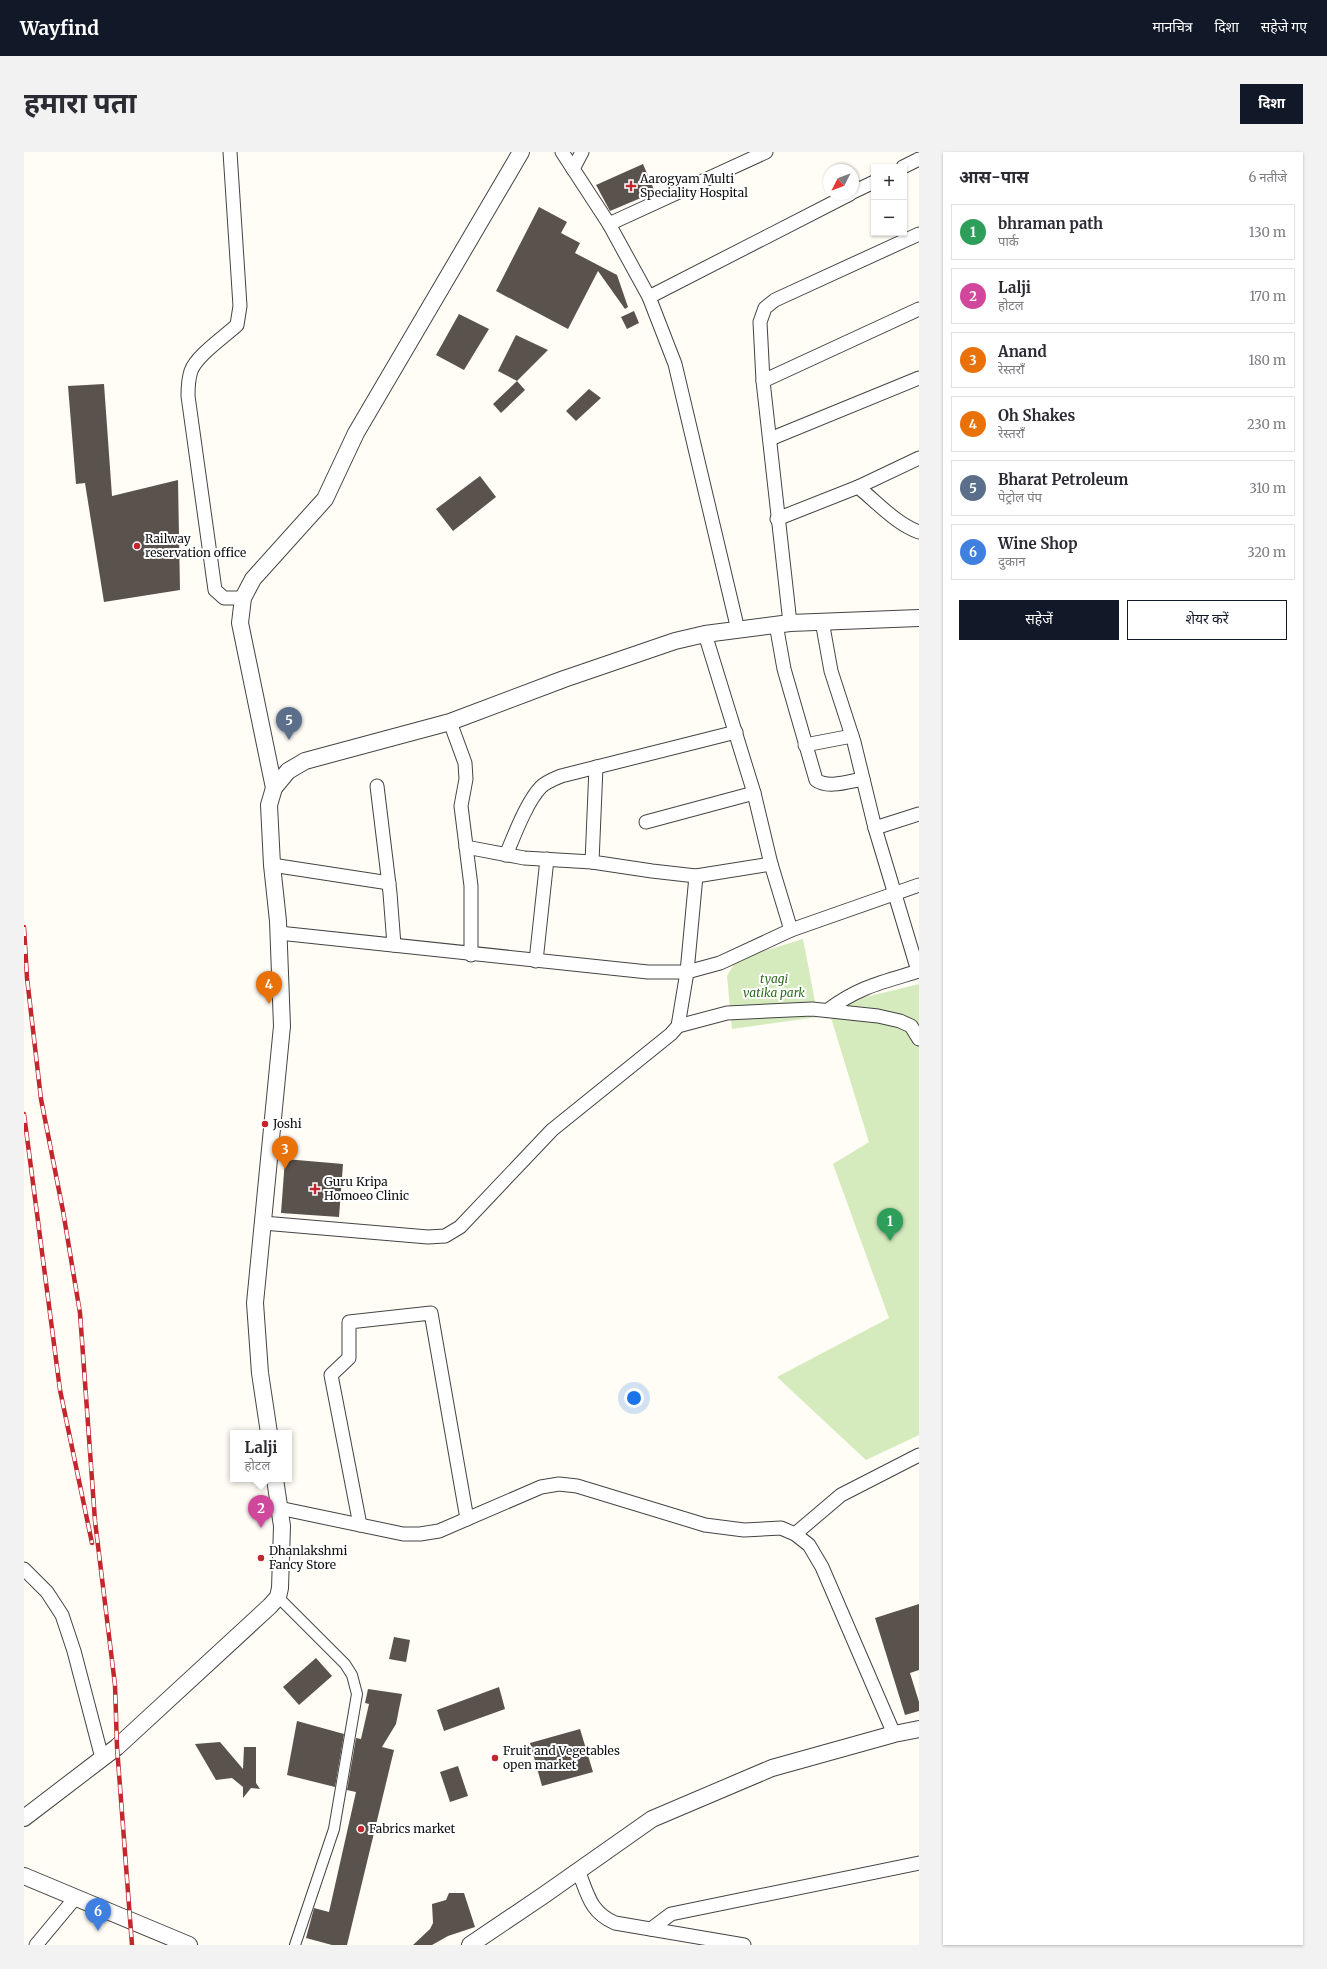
<!DOCTYPE html>
<html lang="hi">
<head>
<meta charset="utf-8">
<style>
	body { margin:0; font-family:Merriweather,"Noto Sans Devanagari",serif; background:#f2f2f3; color:#2b2b33 }
	.controls { position:absolute; right:12px; top:12px; display:grid; overflow:hidden; border-radius:0px; box-shadow:0 1px 3px #0004 }
	.controls button { width:36px; height:36px; display:grid; place-items:center; padding:0; border:0; border-bottom:1px solid #e1e1e2; background:#fff; color:#2b2b33; font:20px sans-serif }
	.compass { position:absolute; left:799px; top:12px; width:36px; height:36px; border-radius:50%; background:#fff; box-shadow:0 1px 3px #0004; rotate:228deg }
	.you { position:absolute; left:610px; top:1246px; width:14px; height:14px; margin:-10px; border:3px solid #fff; border-radius:50%; background:#1a73e8; box-shadow:0 0 0 6px #1a73e833 }
	.badge { display:grid; place-items:center; width:26px; height:26px; border-radius:50%; background:#111827; color:#fff; font-size:13px; font-weight:700 }
	.pin { position:absolute; translate:-50% -33px; filter:drop-shadow(0 1px 2px #0008) }
	.pin::after { content:''; position:absolute; top:21px; width:14px; height:12px; background:inherit; clip-path:polygon(0 0,100% 0,50% 100%) }
	.popup { position:absolute; left:206px; top:1278px; width:62px; height:52px; box-sizing:border-box; display:grid; place-content:center; border-radius:0px; background:#fff; filter:drop-shadow(0 1px 3px #0005); font-size:13px; white-space:nowrap; color:#7c7c81 }
	.popup b { font-size:15px; color:#2b2b33 }
	.popup::after { content:''; position:absolute; left:50%; top:100%; margin-left:-8px; border:8px solid transparent; border-top-color:#fff }
	.list { margin:0; padding:0; list-style:none }
	h2 { display:flex; justify-content:space-between; align-items:center; height:52px; margin:0; padding:0 16px; font-size:17px }
	h2 small { font-size:13px; font-weight:400; color:#7c7c81 }
	.list li { display:grid; grid-template-columns:26px 1fr auto; gap:12px; align-items:center; box-sizing:border-box; height:56px; margin:0 8px 8px; padding:0 8px; border:1px solid #e1e1e2; border-radius:0px }
	.list b { display:block; font-size:15px; white-space:nowrap }
	.list p { margin:0; font-size:13px; white-space:nowrap; color:#7c7c81 }
	.list em { font-size:13px; font-style:normal; color:#7c7c81 }
	.actions { display:flex; gap:8px; padding:12px 16px }
	.actions a { flex:1; padding:9px 0; border:1px solid #111827; border-radius:0px; text-align:center; font-size:14px; color:#111827 }
	.actions .main { background:#111827; color:#fff }
	.map { position:relative; flex:none; width:895px; height:1793px; overflow:hidden; border-radius:0px }
	header { display:flex; align-items:center; gap:24px; box-sizing:border-box; height:56px; padding:0 20px; background:#111827; color:#fff }
	header strong { font-size:19px }
	nav { display:flex; gap:22px; margin-inline-start:auto; font-size:14px }
	.intro { display:flex; align-items:center; justify-content:space-between; box-sizing:border-box; height:96px; padding:0 24px }
	h1 { margin:0; font-size:28px }
	.button { padding:10px 18px; border-radius:0px; background:#111827; color:#fff; font-size:14px; font-weight:700 }
	main { display:flex; gap:24px; padding:0 24px }
	aside { flex:1; background:#fff; border-radius:0px; box-shadow:0 1px 3px #0004 }
	.map>svg:first-child { display:block }
	.green { fill:#d5ebbd }
	.building { fill:#5a524d }
	.lines { fill:none; stroke-linecap:round; stroke-linejoin:round }
	.pedestrian-casing { stroke:#444; stroke-width:12 }
	.minor-casing { stroke:#444; stroke-width:15 }
	.tertiary-casing { stroke:#444; stroke-width:18 }
	.pedestrian { stroke:#fff; stroke-width:10 }
	.minor { stroke:#fff; stroke-width:13 }
	.tertiary { stroke:#fff; stroke-width:16 }
	.rail-casing { stroke:#c4262e; stroke-width:4.5 }
	.rail { stroke:#fff; stroke-width:3; stroke-dasharray:9; stroke-linecap:butt }
	.poi-dot { fill:#c4262e; stroke:#fff; stroke-width:1.5 }
	.labels { text-anchor:middle; stroke-width:4; stroke-linejoin:round; paint-order:stroke }
	.poi-label { font-size:12px; fill:#111; stroke:#fff; text-anchor:start }
	.park-label { font-size:12px; font-style:italic; fill:#2f6b1f; stroke:#fff }
</style>
</head>
<body>
<header>
<strong>Wayfind</strong>
<nav><a>मानचित्र</a><a>दिशा</a><a>सहेजे गए</a></nav>
</header>
<div class="intro"><h1>हमारा पता</h1><a class="button">दिशा</a></div>
<main>
<div class="map">
<svg width="895" height="1793" viewBox="0 0 895 1793">
	<rect width="100%" height="100%" fill="#fffdf5"/>
	<!-- green -->
	<g class="green">
		<polygon points="779,787 794,865 708,877 703,824 713,807"/>
		<polygon points="895,832 895,1283 842,1308 753,1225 865,1166 809,1012 845,990 804,856 813,852"/>
	</g>
	<!-- building -->
	<g class="building">
		<polygon points="619,12 631,40 586,59 572,33"/>
		<polygon points="515,55 543,70 537,81 556,91 551,101 593,123 604,155 601,157 574,119 544,177 472,139"/>
		<polygon points="610,159 615,171 603,177 597,165"/>
		<polygon points="435,162 465,177 440,218 412,203"/>
		<polygon points="492,183 524,198 493,229 474,219"/>
		<polygon points="493,229 501,238 477,261 469,252"/>
		<polygon points="80,232 88,344 154,328 156,438 80,450 61,331 52,332 44,234"/>
		<polygon points="565,237 577,246 552,269 542,259"/>
		<polygon points="456,324 472,345 429,379 412,357"/>
		<polygon points="261,1007 319,1012 315,1065 257,1061"/>
		<polygon points="895,1452 895,1518 886,1521 895,1550 895,1559 881,1563 851,1466"/>
		<polygon points="370,1485 386,1488 382,1510 365,1507"/>
		<polygon points="292,1506 308,1524 275,1553 259,1535"/>
		<polygon points="475,1535 481,1557 420,1579 413,1558"/>
		<polygon points="344,1537 378,1542 372,1572 358,1595 370,1598 323,1793 308,1793 282,1786 290,1756 305,1760 332,1640 323,1638 332,1586 337,1587 345,1552 341,1551"/>
		<polygon points="273,1569 320,1582 311,1635 263,1623"/>
		<polygon points="556,1577 569,1620 518,1634 506,1591"/>
		<polygon points="196,1590 219,1617 220,1595 232,1595 232,1631 236,1637 227,1636 219,1646 219,1635 208,1626 192,1628 171,1592"/>
		<polygon points="434,1614 444,1644 426,1650 416,1620"/>
		<polygon points="425,1741 440,1741 451,1775 424,1784 408,1793 389,1793 406,1777 409,1771 408,1752 422,1748"/>
	</g>
	<g class="lines">
		<defs>
			<polyline id="pedestrian" points="254,1445 321,1512 328,1523 333,1542 310,1677 271,1793"/>
			<g id="minor">
				<path d="M206,0L216,154L213,173C200,185 172,204 167,219C164,228 164,236 164,244L191,438L200,446H219"/>
				<polyline points="538,0 585,72 625,145 651,212 714,478"/>
				<polyline points="879,15 895,7"/>
				<polyline points="549,17 558,0"/>
				<polyline points="829,40 850,30"/>
				<polyline points="585,72 742,0"/>
				<polyline points="625,145 826,42"/>
				<polyline points="739,229 895,157"/>
				<polyline points="746,287 895,226"/>
				<path d="M834,335C853,350 872,372 895,380"/>
				<polyline points="753,367 834,335 895,306"/>
				<polyline points="798,469 807,519 830,590 851,676 894,819"/>
				<polyline points="766,471 739,229 736,170 741,156 751,148 895,82"/>
				<path d="M752,472L760,517L792,628C804,637 826,629 839,627"/>
				<polyline points="681,482 730,641 747,712 767,778 895,733"/>
				<polyline points="426,570 441,611 442,627 437,654 447,734 447,803"/>
				<polyline points="781,593 828,584"/>
				<polyline points="572,615 568,710 628,719 672,724 747,712"/>
				<polyline points="353,634 366,741 370,793"/>
				<polyline points="622,670 730,641"/>
				<polyline points="851,676 895,662"/>
				<polyline points="442,695 500,706 568,710"/>
				<path d="M482,703C490,684 503,649 517,635C522,630 530,627 537,624L712,580"/>
				<polyline points="248,713 365,731"/>
				<polyline points="255,781 624,820 663,820 696,811 767,778"/>
				<polyline points="512,809 523,707"/>
				<path d="M804,858C834,835 859,830 895,819"/>
				<polyline points="654,874 703,861 788,857 854,864 876,869 887,874 895,887"/>
				<polyline points="239,1071 404,1085 421,1084 436,1075 528,978 647,882 654,874 663,820 672,724"/>
				<polyline points="255,1356 379,1382 396,1382 415,1379 517,1335 535,1332 553,1334 681,1373 720,1378 757,1376 771,1382 785,1393 798,1415 870,1582"/>
				<polyline points="336,1373 307,1223 325,1206 325,1170 407,1161 443,1367"/>
				<polyline points="771,1382 817,1343 895,1303"/>
				<polyline points="0,1417 23,1440 38,1463 50,1499 78,1606"/>
				<path d="M554,1718C564,1743 566,1760 591,1771L720,1793"/>
				<polyline points="627,1777 647,1762 895,1711"/>
				<polyline points="12,1793 52,1745"/>
			</g>
			<g id="tertiary">
				<polyline points="250,636 216,471 219,446 229,427 301,347 332,281 497,0"/>
				<polyline points="245,1281 236,1221 231,1151 258,874 254,769 248,713 245,653 250,636 264,619 281,609 426,570 540,527 651,489 681,482 766,471 895,466"/>
				<polyline points="0,1666 93,1595 246,1454 254,1445 256,1436 258,1374 251,1327"/>
				<polyline points="0,1724 165,1793"/>
				<polyline points="446,1793 520,1743 628,1667 748,1616 870,1582 895,1577"/>
			</g>
		</defs>
		<!-- pedestrian casing -->
		<use href="#pedestrian" class="pedestrian-casing"/>
		<!-- minor casing -->
		<use href="#minor" class="minor-casing"/>
		<!-- tertiary casing -->
		<use href="#tertiary" class="tertiary-casing"/>
		<!-- pedestrian -->
		<use href="#pedestrian" class="pedestrian"/>
		<!-- minor -->
		<use href="#minor" class="minor"/>
		<!-- tertiary -->
		<use href="#tertiary" class="tertiary"/>
		<defs>
			<g id="rail">
				<polyline points="0,775 3,826 17,947 39,1059 56,1161 71,1369 91,1533 93,1595 108,1793"/>
				<polyline points="0,962 36,1238 68,1391"/>
			</g>
		</defs>
		<!-- rail casing -->
		<use href="#rail" class="rail-casing"/>
		<!-- rail -->
		<use href="#rail" class="rail"/>
	</g>
	<!-- markers -->
	<g class="poi-dot">
		<path d="M605 28h4v4h4v4h-4v4h-4v-4h-4v-4h4z"/>
		<circle cx="113" cy="394" r="4"/>
		<circle cx="241" cy="972" r="4"/>
		<path d="M289 1031h4v4h4v4h-4v4h-4v-4h-4v-4h4z"/>
		<circle cx="237" cy="1406" r="4"/>
		<circle cx="471" cy="1606" r="4"/>
		<circle cx="337" cy="1677" r="4"/>
	</g>
	<g class="labels">
		<!-- poi labels -->
		<g class="poi-label">
			<text x="616" y="31">Aarogyam Multi<tspan x="616" dy="14">Speciality Hospital</tspan></text>
			<text x="121" y="391">Railway<tspan x="121" dy="14">reservation office</tspan></text>
			<text x="249" y="976">Joshi</text>
			<text x="300" y="1034">Guru Kripa<tspan x="300" dy="14">Homoeo Clinic</tspan></text>
			<text x="245" y="1403">Dhanlakshmi<tspan x="245" dy="14">Fancy Store</tspan></text>
			<text x="479" y="1603">Fruit and Vegetables<tspan x="479" dy="14">open market</tspan></text>
			<text x="345" y="1681">Fabrics market</text>
		</g>
		<!-- park labels -->
		<g class="park-label">
			<text x="750" y="831">tyagi<tspan x="750" dy="14">vatika park</tspan></text>
		</g>
	</g>
</svg>
<div class="controls">
<button>+</button>
<button>−</button>
</div>
<svg class="compass" viewBox="-18 -18 36 36"><path d="M0-13l5 13h-10z" fill="#e53935"/><path d="M0 13l5-13h-10z" fill="#7c7c81"/></svg>
<div class="you"></div>
<div class="pin badge" style="left:866px;top:1089px;background:#2e9e5b">1</div>
<div class="pin badge" style="left:237px;top:1376px;background:#d1479c">2</div>
<div class="popup"><b>Lalji</b>होटल</div>
<div class="pin badge" style="left:261px;top:1017px;background:#e8710a">3</div>
<div class="pin badge" style="left:245px;top:852px;background:#e8710a">4</div>
<div class="pin badge" style="left:265px;top:588px;background:#5c6f8a">5</div>
<div class="pin badge" style="left:74px;top:1779px;background:#3f7fe0">6</div>
</div>
<aside>
<h2>आस-पास<small>6 नतीजे</small></h2>
<ul class="list">
<li><span class="badge" style="background:#2e9e5b">1</span><div><b>bhraman path</b><p>पार्क</p></div><em>130 m</em></li>
<li><span class="badge" style="background:#d1479c">2</span><div><b>Lalji</b><p>होटल</p></div><em>170 m</em></li>
<li><span class="badge" style="background:#e8710a">3</span><div><b>Anand</b><p>रेस्तराँ</p></div><em>180 m</em></li>
<li><span class="badge" style="background:#e8710a">4</span><div><b>Oh Shakes</b><p>रेस्तराँ</p></div><em>230 m</em></li>
<li><span class="badge" style="background:#5c6f8a">5</span><div><b>Bharat Petroleum</b><p>पेट्रोल पंप</p></div><em>310 m</em></li>
<li><span class="badge" style="background:#3f7fe0">6</span><div><b>Wine Shop</b><p>दुकान</p></div><em>320 m</em></li>
</ul>
<div class="actions"><a class="main">सहेजें</a><a>शेयर करें</a></div>
</aside>
</main>
</body>
</html>
